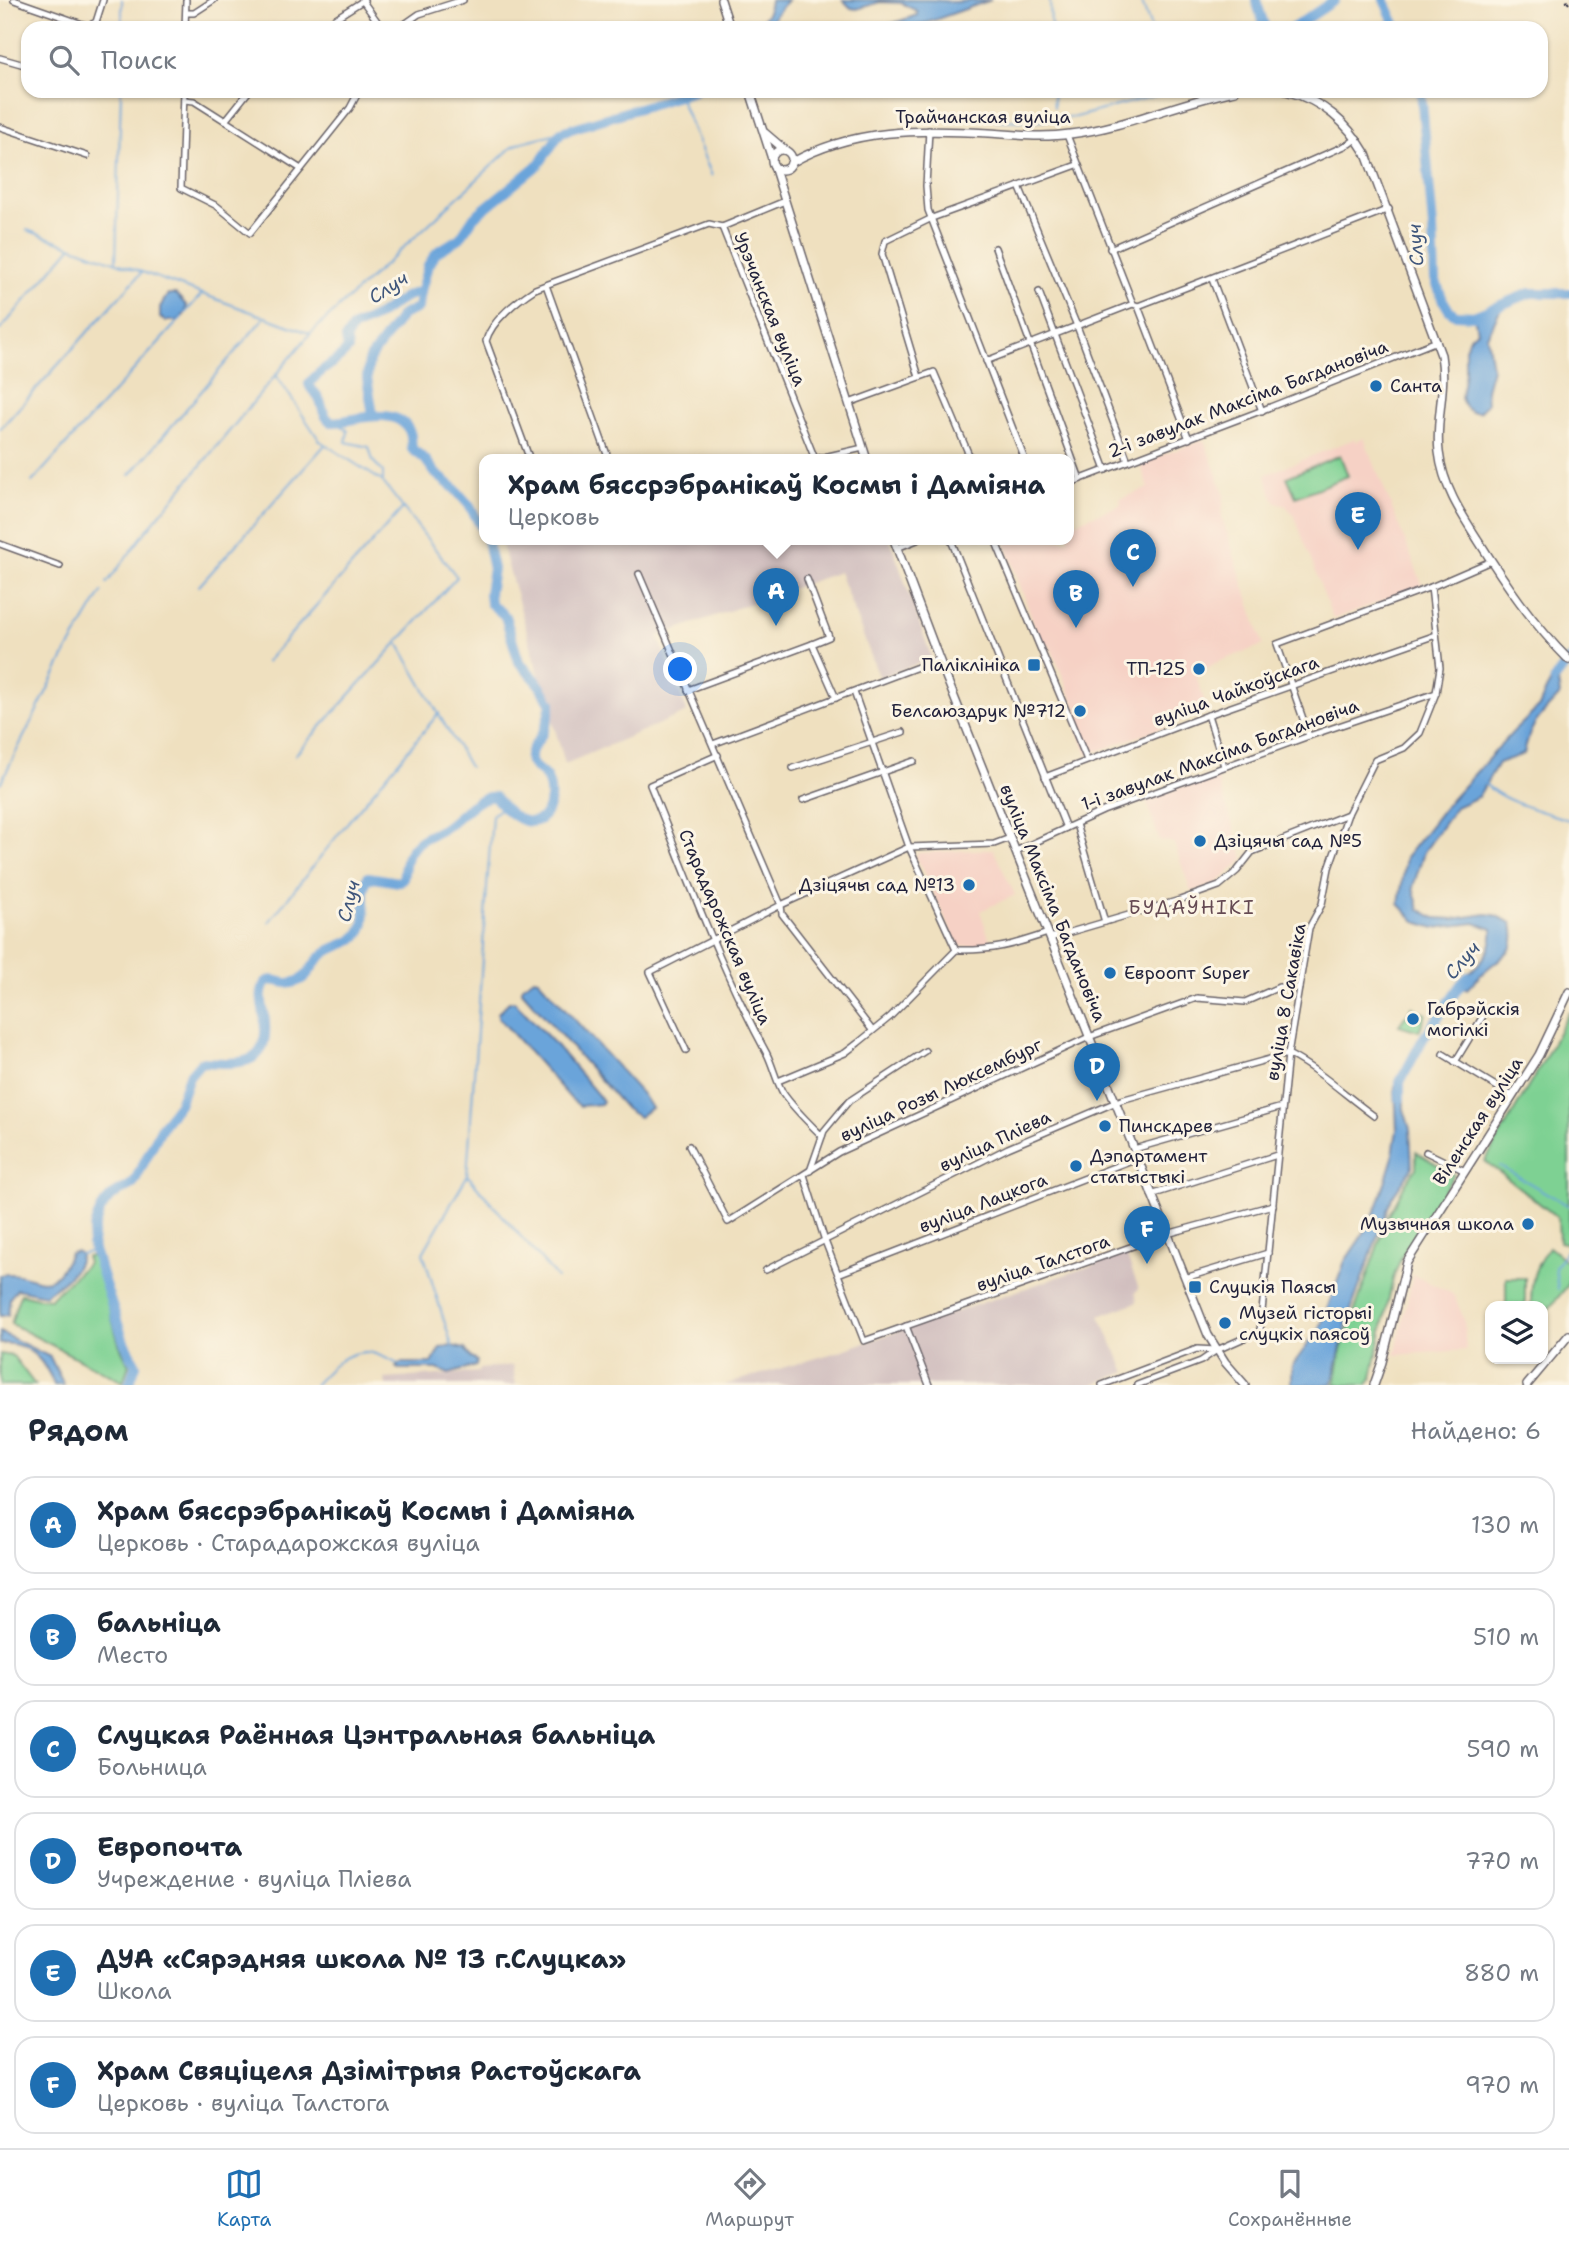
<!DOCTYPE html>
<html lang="ru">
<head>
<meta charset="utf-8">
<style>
	body { margin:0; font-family:"Shantell Sans",sans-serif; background:#f2f2f3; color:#1f2937 }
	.controls { position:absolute; right:21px; bottom:21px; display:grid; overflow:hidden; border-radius:14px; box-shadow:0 2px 5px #0004 }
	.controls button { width:63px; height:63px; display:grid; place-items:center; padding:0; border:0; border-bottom:2px solid #e0e1e3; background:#fff; color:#1f2937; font:35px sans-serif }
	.you { position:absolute; left:681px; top:670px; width:24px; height:24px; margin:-18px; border:5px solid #fff; border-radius:50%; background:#1a73e8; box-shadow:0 0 0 10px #1a73e833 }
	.badge { display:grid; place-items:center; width:46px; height:46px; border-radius:50%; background:#1f6fb2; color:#fff; font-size:23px; font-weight:700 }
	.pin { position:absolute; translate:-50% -58px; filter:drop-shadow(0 2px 4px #0008) }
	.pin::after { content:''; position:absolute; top:37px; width:24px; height:21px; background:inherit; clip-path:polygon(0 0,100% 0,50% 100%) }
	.popup { position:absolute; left:479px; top:454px; width:595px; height:91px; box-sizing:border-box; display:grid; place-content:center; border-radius:14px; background:#fff; filter:drop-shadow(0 2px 5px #0005); font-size:23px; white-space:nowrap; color:#747a83 }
	.popup b { font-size:26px; color:#1f2937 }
	.popup::after { content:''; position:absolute; left:50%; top:100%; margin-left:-14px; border:14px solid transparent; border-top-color:#fff }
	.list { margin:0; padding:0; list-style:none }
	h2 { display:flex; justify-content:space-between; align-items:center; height:91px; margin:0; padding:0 28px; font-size:30px }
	h2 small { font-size:23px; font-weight:400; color:#747a83 }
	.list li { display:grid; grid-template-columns:46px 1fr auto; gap:21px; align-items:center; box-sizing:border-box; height:98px; margin:0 14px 14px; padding:0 14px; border:2px solid #e0e1e3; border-radius:21px }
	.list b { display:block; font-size:26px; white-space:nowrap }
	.list p { margin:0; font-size:23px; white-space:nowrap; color:#747a83 }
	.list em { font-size:23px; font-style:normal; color:#747a83 }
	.icon { flex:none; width:38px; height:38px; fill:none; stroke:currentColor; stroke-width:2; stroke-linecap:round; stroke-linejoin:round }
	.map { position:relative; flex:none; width:1569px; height:1385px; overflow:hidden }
	.search { position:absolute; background:#fff; box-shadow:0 2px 5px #0004; left:21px; right:21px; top:21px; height:77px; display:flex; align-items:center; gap:18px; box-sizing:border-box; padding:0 24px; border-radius:21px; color:#747a83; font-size:26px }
	.sheet { height:763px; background:#fff }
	nav { display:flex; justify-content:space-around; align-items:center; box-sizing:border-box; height:98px; border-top:2px solid #e0e1e3; background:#fff; font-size:19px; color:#747a83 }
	nav a { display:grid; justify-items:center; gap:4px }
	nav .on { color:#1f6fb2 }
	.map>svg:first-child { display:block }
	.built { fill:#f6d1c5 }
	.industrial { fill:#d1bfbf }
	.green { fill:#7ed193; stroke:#507a67; stroke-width:2 }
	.water { fill:#6ba4da; stroke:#46638a; stroke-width:2 }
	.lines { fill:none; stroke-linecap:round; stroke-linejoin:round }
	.stream { stroke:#6ba4da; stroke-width:2 }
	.river { stroke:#6ba4da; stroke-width:10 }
	.street-casing { stroke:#6a6469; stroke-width:8 }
	.secondary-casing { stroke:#6a6469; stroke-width:10 }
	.street { stroke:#fff; stroke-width:5 }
	.secondary { stroke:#fff; stroke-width:7 }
	.rail { stroke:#22223b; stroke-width:2; stroke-dasharray:10 5; stroke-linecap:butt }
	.poi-dot { fill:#1f6fb2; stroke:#fcf5e5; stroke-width:2.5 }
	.labels { text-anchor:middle; stroke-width:6; stroke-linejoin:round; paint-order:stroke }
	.street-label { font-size:18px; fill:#22223b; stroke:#fcf5e5 }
	.poi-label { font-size:18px; fill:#22223b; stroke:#fcf5e5; text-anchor:start }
	.water-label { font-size:19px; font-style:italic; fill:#3f567b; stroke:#fcf5e5 }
	.neighbourhood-label { font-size:19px; letter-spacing:2px; fill:#654a53; stroke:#fcf5e5 }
</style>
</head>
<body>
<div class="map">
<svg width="1569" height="1385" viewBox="0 0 1569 1385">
	<rect width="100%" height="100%" fill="#fcf5e5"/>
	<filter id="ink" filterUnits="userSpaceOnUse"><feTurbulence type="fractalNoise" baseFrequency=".0143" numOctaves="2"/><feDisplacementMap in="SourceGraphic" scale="14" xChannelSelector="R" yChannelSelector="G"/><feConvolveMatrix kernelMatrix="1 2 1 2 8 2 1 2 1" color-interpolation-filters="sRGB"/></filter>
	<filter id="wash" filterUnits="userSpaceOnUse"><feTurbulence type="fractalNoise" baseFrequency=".00686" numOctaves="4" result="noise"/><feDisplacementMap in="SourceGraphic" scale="28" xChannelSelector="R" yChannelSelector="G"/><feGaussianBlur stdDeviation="1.57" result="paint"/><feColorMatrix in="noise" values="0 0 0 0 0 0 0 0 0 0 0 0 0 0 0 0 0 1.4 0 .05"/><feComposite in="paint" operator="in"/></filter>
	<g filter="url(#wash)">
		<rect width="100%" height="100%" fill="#efe0bf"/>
		<!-- built -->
		<g class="built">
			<polygon points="1364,438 1423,586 1333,619 1294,515 1286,506 1275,502 1265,475 1354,439 1356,442"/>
			<polygon points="1204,440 1224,494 1222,517 1263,645 1215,663 1196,676 1208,711 1087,755 1075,723 1079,715 1050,646 1040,641 1004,540 1068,540 1068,525 1121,505 1120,499 1148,488 1140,463"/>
			<polygon points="1216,775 1244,859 1215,885 1191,892 1174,843 1159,840 1146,799"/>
			<polygon points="993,849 1015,895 980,911 992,946 958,946 916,856 918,853"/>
			<polygon points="1413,1275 1451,1293 1455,1297 1464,1320 1466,1350 1395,1355"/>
		</g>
		<!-- industrial -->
		<g class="industrial">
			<polygon points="516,540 890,540 932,659 879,677 839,572 658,636 687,712 565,764 502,545"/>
			<polygon points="1126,1254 1139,1289 1135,1292 1137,1302 1099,1316 1126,1372 1091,1385 723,1385 834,1353"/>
			<polygon points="513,1365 516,1385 386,1385 385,1379 479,1372 480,1369"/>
		</g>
		<!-- green -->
		<g class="green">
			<polygon points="1340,455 1348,476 1296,497 1287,477"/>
			<polygon points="1412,1007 1426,1014 1419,1031 1399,1025"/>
			<polygon points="1569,1011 1569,1244 1559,1242 1558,1218 1485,1161 1545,1058"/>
			<polygon points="1416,1152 1454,1175 1401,1258 1393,1279 1372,1378 1368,1385 1335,1385 1341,1350 1387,1219 1405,1184 1416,1168"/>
			<path d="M1549,1247L1569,1263V1284L1543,1316V1306H1531C1531,1281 1533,1268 1549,1247Z"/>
			<path d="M94,1256L119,1344L129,1365L123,1382L11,1324C15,1313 15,1304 21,1294L38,1298L50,1299L88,1263L86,1257Z"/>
			<rect x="1506" y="1278" width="19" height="28"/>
			<polygon points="0,1354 13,1356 35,1385 0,1385"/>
		</g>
		<!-- water -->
		<g class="water">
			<polygon points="770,0 787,0 766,28 756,28 768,12"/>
			<polygon points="843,0 931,0 953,2 991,0 912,28 880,28 917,15 917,11 901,3 880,2 857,9 851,8"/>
			<polygon points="168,294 176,294 187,306 184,315 177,321 166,321 160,318 160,307"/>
			<polygon points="1502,306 1487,336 1492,368 1486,390 1487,404 1479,412 1471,412 1465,407 1461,398 1465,371 1465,348 1471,336 1477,331 1474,316"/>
			<path d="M1559,667L1564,671L1558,682L1560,695C1540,717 1530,723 1524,754L1498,763L1478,797L1456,807L1424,852L1413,887L1419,909L1435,918L1453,919L1486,914L1494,915L1512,923C1517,949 1510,951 1492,965C1483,972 1475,981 1467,989L1457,984C1474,968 1495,954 1492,929L1475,923L1435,928L1416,922L1399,904L1406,857L1448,803L1513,732L1539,707L1546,690Z"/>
			<polygon points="534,978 538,979 642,1094 651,1108 639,1117 626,1109 522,991 522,987"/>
			<polygon points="514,1001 554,1043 603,1101 601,1104 580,1106 571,1099 498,1017 498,1013 509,1002"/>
			<polygon points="1395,1086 1404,1087 1404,1109 1410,1129 1412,1168 1392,1197 1379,1232 1347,1321 1332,1385 1292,1385 1292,1366 1320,1328 1345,1261 1368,1227 1378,1205 1392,1160 1397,1130"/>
			<path d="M76,1251L80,1254C80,1272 58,1285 45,1295L17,1289L10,1298L8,1315L0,1316V1275C35,1268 47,1304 70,1253Z"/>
			<path d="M0,1332L50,1357L64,1385H54C46,1362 27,1340 0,1344Z"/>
			<polygon points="452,1346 465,1349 471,1358 477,1361 476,1366 449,1374 437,1369 398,1369 396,1367 401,1363 432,1363 440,1348"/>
		</g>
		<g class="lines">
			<!-- stream -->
			<g class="stream">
				<polyline points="122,0 122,28"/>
				<polyline points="1050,0 1051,28"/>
				<polyline points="1141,0 1151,28"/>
				<polyline points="1053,91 1054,107"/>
				<polyline points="679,96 712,176"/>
				<polyline points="995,120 1036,121 1076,117 1173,91"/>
				<polyline points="27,230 309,333"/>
				<polyline points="116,261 121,91"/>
				<polyline points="185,313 202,294"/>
				<polyline points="0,330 72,246"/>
				<polyline points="276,375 320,441 382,481 457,577 295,755"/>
				<polyline points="337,422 348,431 346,442 369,447 373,461 383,472 383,480"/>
				<polyline points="0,429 142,272"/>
				<polyline points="130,475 263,319"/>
				<polyline points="32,482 182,317"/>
				<polyline points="107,583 147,530 310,334 512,147 522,142 561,132"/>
				<polyline points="199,586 324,446"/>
				<polyline points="398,643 469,767"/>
				<polyline points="266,662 402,509"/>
				<path d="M1484,783C1502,802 1544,812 1569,820"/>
				<polyline points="0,784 67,651 102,592"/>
				<polyline points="269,922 348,822 439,713"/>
				<polyline points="1500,1166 1569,1206"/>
				<polyline points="468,1176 557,1278"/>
				<polyline points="80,1254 94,1251"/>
				<polyline points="1558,1290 1555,1267 1569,1247"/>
				<polyline points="452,1346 423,1253 467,1176 492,815 503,806"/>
				<path d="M314,1385C328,1370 344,1352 366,1352C376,1352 389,1360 398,1364"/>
			</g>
			<!-- river -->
			<g class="river">
				<polyline points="1256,0 1265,28"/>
				<polyline points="1384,0 1397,28"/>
				<polyline points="1293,28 1335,0"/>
				<polyline points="1421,91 1433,227 1435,279 1443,300 1449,310 1456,315 1474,316 1530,293 1569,293"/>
				<polyline points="373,415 367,378 369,360 402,315 418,308 421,291"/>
				<path d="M484,532L469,505L454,488L436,474L425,459L412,449C411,444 412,437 410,432C397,403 354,422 331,422C320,414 324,403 316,394C313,391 310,388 309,384C319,369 337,363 348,349L346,338L352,328L379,315L405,297L421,291L428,265L437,252L460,238L474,217L539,164L561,132L694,91"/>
				<polyline points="1554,680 1569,660"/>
				<polyline points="1400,1099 1400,1082 1423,1039 1461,984 1468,977"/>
				<path d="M129,1385L136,1365L124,1342L92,1244C93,1227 99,1204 115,1194C122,1189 128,1188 134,1182L163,1125L179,1104L189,1076L201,1062C242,1064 272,1068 264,1014C262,1003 259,993 266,982C275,977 282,985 292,983C312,978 310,964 324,954C337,943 357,945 363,926C368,911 359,891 368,877L399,882L403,879C405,870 404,861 409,853C420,836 430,837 444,828C458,819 478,794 495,797C502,806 513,818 525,821C549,827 555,796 547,779C543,771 531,768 530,759C529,751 535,745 539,739C546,729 549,715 551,703L536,680L519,662L505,616L490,603L489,593L493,569L487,540"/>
			</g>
		</g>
	</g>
	<g filter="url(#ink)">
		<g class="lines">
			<defs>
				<g id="street">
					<polyline points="14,0 88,26 96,22 103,0"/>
					<polyline points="362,0 382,28"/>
					<polyline points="186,13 194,13 214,0"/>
					<polyline points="185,28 186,0"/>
					<polyline points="320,28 364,0"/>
					<polyline points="399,28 419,14 463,0"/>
					<polyline points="0,58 28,66"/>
					<polyline points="184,91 181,188 217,206 250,233 350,108 359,91"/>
					<polyline points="184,100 194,101 301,169"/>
					<polyline points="225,121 249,91"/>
					<polyline points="0,127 87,156"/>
					<polyline points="929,130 926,186 928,210 1025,460"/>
					<polyline points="1067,135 1133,304 1138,306 1189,439"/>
					<polyline points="1019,186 1077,326 1128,461"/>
					<polyline points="722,227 815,459"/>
					<polyline points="722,227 785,201"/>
					<polyline points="995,248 1080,479"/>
					<polyline points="1110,249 1349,144 1357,138"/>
					<polyline points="1212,279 1262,411"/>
					<polyline points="546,285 609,460"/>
					<polyline points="1039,292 1106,470"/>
					<polyline points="1138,306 1389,209"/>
					<polyline points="986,361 1133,304"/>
					<polyline points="919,377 882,254 885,241 932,218 1077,165"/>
					<polyline points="849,403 934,372 969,455"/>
					<path d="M530,460L486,341C492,320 518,300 535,289L709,224L722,227"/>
					<polyline points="811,460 863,448"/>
					<polyline points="1068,484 1255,413 1437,341"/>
					<polyline points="951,540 1066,828"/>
					<polyline points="995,540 1087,760"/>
					<polyline points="0,544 60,566"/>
					<polyline points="897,548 917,540"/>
					<polyline points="639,574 781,905 782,914 872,1030"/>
					<polyline points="807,579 829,637 812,644 836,698"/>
					<polyline points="688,690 812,644"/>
					<polyline points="854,692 909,847 956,950"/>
					<polyline points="1208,715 1224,766"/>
					<polyline points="1309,736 1277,644 1431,587 1491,561"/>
					<polyline points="713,744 939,659"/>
					<path d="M718,755L650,785C687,875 720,968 767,1054C773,1066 776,1081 783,1093C794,1109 809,1123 822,1136"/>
					<polyline points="793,768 903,732"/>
					<polyline points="1045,777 1208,715 1436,635"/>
					<polyline points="803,800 914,761"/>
					<polyline points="1076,824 1105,922"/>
					<polyline points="1016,851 1103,811 1309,736 1436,693"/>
					<polyline points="1050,938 1180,900 1219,886 1237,871 1252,852 1348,814"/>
					<polyline points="686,1050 650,972 781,905 909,847 994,844 1010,838"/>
					<polyline points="1443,1054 1512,1096"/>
					<polyline points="1455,1062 1486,1011"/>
					<path d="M778,1081L845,1053L858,1043L890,1017L956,950C994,951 1012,945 1048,933"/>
					<polyline points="689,1146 728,1222 839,1152 1089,1037 1197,998 1245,1002 1279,987 1299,988"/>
					<polyline points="1134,1149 1282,1107"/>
					<polyline points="1426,1152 1465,1171"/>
					<polyline points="810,1171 824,1131 849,1101 925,1051"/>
					<polyline points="804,1175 825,1241 864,1341 1167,1234 1273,1205"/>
					<polyline points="1151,1195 1277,1155"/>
					<path d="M766,1270L1008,1148L1121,1100L1288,1054C1319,1070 1345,1095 1374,1116"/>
					<polyline points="838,1274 1137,1158"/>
					<polyline points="1185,1278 1268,1253"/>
					<polyline points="906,1326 929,1385"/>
					<polyline points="1102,1385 1197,1349 1217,1350"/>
					<polyline points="1137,1385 1201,1361 1217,1350 1260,1331 1288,1054 1309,928 1322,904 1329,868 1348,814 1375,760 1404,748 1420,733 1436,693 1440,668 1431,587"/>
				</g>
				<g id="secondary">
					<polyline points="721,0 730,28"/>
					<polyline points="750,91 772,159"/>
					<path d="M1286,91C1323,101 1347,122 1366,154L1441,355C1447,390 1435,419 1439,452C1443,486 1460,512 1478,540C1505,583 1533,624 1569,660"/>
					<polyline points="765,133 785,150"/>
					<circle cx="782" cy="160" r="10"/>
					<path d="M791,163C852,128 921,129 989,133C1016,135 1043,138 1070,134C1127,127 1179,102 1235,91"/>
					<polyline points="774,166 867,460"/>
					<polyline points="894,540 939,659 1208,1335 1225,1362 1245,1385"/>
					<polyline points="1374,1385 1382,1362 1407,1262 1539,1055 1569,992"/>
					<polyline points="1527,1385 1569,1335"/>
				</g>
			</defs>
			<!-- street casing -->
			<use href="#street" class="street-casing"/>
			<!-- secondary casing -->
			<use href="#secondary" class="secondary-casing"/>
			<!-- street -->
			<use href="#street" class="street"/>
			<!-- secondary -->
			<use href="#secondary" class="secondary"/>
			<!-- rail -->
			<polyline class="rail" points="1566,0 1569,4"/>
		</g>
	</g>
	<!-- markers -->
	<g class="poi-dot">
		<circle cx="1376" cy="386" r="7"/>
		<rect x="1027" y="658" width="14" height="14" rx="3.5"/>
		<circle cx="1199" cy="669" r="7"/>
		<circle cx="1080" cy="711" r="7"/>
		<circle cx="1200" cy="841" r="7"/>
		<circle cx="969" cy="885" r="7"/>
		<circle cx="1110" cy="973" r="7"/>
		<circle cx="1413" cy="1019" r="7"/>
		<circle cx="1105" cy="1126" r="7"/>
		<circle cx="1076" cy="1166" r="7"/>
		<circle cx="1528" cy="1224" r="7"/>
		<rect x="1188" y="1280" width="14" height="14" rx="3.5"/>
		<circle cx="1225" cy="1323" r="7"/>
	</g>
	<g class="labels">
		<!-- street labels -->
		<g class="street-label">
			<text x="983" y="123">Трайчанская вуліца</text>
			<text transform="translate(770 309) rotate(68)" y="6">Урэчанская вуліца</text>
			<text transform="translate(1248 399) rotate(-21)" y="6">2-і завулак Максіма Багдановіча</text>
			<text transform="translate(1236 691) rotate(-20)" y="6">вуліца Чайкоўскага</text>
			<text transform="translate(1220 755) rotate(-20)" y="6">1-і завулак Максіма Багдановіча</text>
			<text transform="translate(1053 903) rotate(68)" y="6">вуліца Максіма Багдановіча</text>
			<text transform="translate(725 927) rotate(67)" y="6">Старадарожская вуліца</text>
			<text transform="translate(1286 1002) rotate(-80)" y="6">вуліца 8 Сакавіка</text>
			<text transform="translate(941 1090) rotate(-25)" y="6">вуліца Розы Люксембург</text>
			<text transform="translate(1478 1121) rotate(-57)" y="6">Віленская вуліца</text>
			<text transform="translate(995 1141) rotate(-25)" y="6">вуліца Пліева</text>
			<text transform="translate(983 1203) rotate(-21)" y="6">вуліца Лацкога</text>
			<text transform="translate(1043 1263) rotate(-19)" y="6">вуліца Талстога</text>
		</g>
		<!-- poi labels -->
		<g class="poi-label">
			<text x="1390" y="392">Санта</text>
			<text x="1020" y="671" text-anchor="end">Паліклініка</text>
			<text x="1185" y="675" text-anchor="end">ТП-125</text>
			<text x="1066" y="717" text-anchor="end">Белсаюздрук №712</text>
			<text x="1214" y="847">Дзіцячы сад №5</text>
			<text x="955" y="891" text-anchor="end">Дзіцячы сад №13</text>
			<text x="1124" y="979">Евроопт Super</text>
			<text x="1427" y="1015">Габрэйскія<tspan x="1427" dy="21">могілкі</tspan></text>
			<text x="1119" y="1132">Пинскдрев</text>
			<text x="1090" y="1162">Дэпартамент<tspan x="1090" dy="21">статыстыкі</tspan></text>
			<text x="1514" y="1230" text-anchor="end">Музычная школа</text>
			<text x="1209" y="1293">Слуцкія Паясы</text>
			<text x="1239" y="1319">Музей гісторыі<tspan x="1239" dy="21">слуцкіх паясоў</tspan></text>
		</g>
		<!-- water labels -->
		<g class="water-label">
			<text transform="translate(1415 245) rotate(-94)" y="7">Случ</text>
			<text transform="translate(388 287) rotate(-32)" y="7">Случ</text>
			<text transform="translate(348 901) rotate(-76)" y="7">Случ</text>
			<text transform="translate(1462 960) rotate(-49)" y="7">Случ</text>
		</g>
		<!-- neighbourhood labels -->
		<g class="neighbourhood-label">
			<text x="1192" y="914">БУДАЎНІКІ</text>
		</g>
	</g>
</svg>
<div class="controls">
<button><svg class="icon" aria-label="layers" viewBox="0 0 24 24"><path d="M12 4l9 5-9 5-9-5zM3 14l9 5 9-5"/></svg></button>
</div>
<div class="you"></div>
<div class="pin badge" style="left:776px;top:626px">A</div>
<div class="popup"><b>Храм бяссрэбранікаў Космы і Даміяна</b>Церковь</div>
<div class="pin badge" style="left:1076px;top:628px">B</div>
<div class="pin badge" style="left:1133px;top:587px">C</div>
<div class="pin badge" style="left:1097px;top:1101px">D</div>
<div class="pin badge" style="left:1358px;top:550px">E</div>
<div class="pin badge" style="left:1147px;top:1264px">F</div>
<div class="search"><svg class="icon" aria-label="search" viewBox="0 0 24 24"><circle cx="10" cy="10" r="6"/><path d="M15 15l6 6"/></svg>Поиск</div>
</div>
<section class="sheet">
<h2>Рядом<small>Найдено: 6</small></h2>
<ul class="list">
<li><span class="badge">A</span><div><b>Храм бяссрэбранікаў Космы і Даміяна</b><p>Церковь · Старадарожская вуліца</p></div><em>130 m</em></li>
<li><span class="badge">B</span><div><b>бальніца</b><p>Место</p></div><em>510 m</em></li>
<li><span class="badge">C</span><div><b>Слуцкая Раённая Цэнтральная бальніца</b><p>Больница</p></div><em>590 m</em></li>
<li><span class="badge">D</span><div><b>Европочта</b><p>Учреждение · вуліца Пліева</p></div><em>770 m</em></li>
<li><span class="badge">E</span><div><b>ДУА «Сярэдняя школа № 13 г.Слуцка»</b><p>Школа</p></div><em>880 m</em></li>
<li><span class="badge">F</span><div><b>Храм Свяціцеля Дзімітрыя Растоўскага</b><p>Церковь · вуліца Талстога</p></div><em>970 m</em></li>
</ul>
</section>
<nav>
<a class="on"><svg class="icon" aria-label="map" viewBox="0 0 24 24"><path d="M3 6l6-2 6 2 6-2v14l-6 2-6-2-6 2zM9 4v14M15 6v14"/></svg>Карта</a>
<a><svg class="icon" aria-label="directions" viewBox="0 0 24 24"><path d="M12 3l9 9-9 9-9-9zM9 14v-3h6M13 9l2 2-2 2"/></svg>Маршрут</a>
<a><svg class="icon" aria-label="saved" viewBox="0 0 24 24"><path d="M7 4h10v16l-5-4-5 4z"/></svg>Сохранённые</a>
</nav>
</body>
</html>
